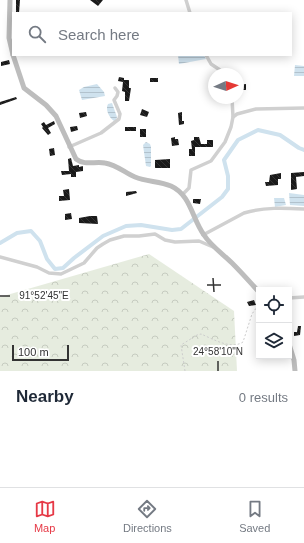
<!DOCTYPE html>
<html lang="en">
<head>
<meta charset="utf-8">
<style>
	body { margin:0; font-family:Arial,sans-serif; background:#f6f6f7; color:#1f2937 }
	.controls { position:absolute; right:12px; bottom:12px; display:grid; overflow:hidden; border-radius:0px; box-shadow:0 2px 10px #0003 }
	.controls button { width:36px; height:36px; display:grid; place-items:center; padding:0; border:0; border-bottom:1px solid #e0e1e3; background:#fff; color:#1f2937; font:20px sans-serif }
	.compass { position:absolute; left:208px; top:68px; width:36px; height:36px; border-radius:50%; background:#fff; box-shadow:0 2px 10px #0003; rotate:87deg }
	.scale { position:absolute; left:12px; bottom:10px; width:57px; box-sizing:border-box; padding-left:4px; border:2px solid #333; border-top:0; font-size:11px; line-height:14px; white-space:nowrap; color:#333; -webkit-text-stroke:3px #fff; paint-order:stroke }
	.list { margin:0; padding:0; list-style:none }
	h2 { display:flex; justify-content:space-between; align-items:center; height:52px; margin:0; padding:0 16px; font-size:17px }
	h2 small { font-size:13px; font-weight:400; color:#747a83 }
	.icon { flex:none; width:22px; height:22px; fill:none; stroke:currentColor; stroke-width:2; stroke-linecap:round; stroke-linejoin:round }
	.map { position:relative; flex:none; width:304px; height:371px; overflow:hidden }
	.search { position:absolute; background:#fff; box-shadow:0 2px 10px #0003; left:12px; right:12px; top:12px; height:44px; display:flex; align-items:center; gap:10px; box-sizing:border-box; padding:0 14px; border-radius:0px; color:#747a83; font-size:15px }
	.sheet { height:116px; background:#fff }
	nav { display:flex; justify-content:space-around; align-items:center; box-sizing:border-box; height:56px; border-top:1px solid #e0e1e3; background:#fff; font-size:11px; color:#747a83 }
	nav a { display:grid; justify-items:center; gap:2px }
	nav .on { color:#e63946 }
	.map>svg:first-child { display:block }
	.forest { fill:url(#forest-crowns) }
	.water { fill:url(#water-rules) }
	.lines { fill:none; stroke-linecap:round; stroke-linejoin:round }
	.canal { stroke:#cfe2ee; stroke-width:4 }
	.building { fill:url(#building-back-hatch) }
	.path { stroke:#cdcdcd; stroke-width:1; stroke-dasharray:2 2; stroke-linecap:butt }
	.street { stroke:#d0d0d0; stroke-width:3.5 }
	.secondary { stroke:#bdbdbd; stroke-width:5 }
	.ticks { fill:none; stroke:#333; stroke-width:1.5 }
	.ticks-label { font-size:10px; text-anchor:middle; fill:#333; stroke:#fff; stroke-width:4; stroke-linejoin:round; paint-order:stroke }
</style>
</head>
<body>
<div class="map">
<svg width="304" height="371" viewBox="0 0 304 371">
	<defs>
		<pattern id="forest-crowns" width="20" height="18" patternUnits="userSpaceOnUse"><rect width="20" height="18" fill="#e6ecdf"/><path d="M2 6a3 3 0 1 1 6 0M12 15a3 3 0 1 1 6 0" fill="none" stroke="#c6cbc0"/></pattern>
		<pattern id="water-rules" width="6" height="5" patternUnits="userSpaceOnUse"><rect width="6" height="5" fill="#cfe2ee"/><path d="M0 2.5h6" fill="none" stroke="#b2c2cd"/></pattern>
		<pattern id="building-back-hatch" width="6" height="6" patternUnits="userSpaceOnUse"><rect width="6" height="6" fill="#1a1a1a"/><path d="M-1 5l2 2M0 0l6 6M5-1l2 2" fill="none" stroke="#333"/></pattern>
	</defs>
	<rect width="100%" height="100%" fill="#fff"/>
	<!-- forest -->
	<polygon class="forest" points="149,254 234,311 237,371 0,371 0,297"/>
	<!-- water -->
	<g class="water">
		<polygon points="178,55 204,55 206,59 179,64"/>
		<polygon points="295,65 304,66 304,76 294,76"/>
		<polygon points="97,84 104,92 105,96 82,100 79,90 84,87"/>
		<path d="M112,103L117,117L116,120L114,121C109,118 105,109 108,104Z"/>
		<polygon points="146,142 150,144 151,147 151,166 150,167 146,166 143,145"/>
		<polygon points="289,193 304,195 304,206 290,205"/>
		<polygon points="274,198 284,198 286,205 275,207"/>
	</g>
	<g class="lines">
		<!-- canal -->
		<polyline class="canal" points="0,243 17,233 31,231 40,241 47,259 55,269 63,268 74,258 103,236 126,226 141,225 172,230 181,229 222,197 228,189 228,176 224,160 238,140 258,130 280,135 299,148 304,150"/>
	</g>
	<!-- building -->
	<g class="building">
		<polygon points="16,0 20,0 19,13 16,13"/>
		<polygon points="90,0 103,0 98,6"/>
		<polygon points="9,60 10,64 1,66 1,62"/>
		<polygon points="119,77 124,78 124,80 129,80 129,88 131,88 129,101 125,101 125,92 122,91 123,82 118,81"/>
		<rect x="150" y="78" width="8" height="4"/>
		<polygon points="246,84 246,90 238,90 238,85"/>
		<polygon points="16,97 17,99 0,105 0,102"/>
		<polygon points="142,109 149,112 147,117 140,115"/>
		<polygon points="86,112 87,116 80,118 79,113"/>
		<polygon points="182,112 182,121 184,121 184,124 179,125 178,113"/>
		<polygon points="54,121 55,124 48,128 51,133 48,135 42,128 43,127 41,124 44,122 46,125"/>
		<polygon points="77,126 78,130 71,132 70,127"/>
		<rect x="125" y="127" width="11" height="4"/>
		<rect x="140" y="129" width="6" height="8"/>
		<polygon points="175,137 175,139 178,139 179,145 172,146 171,138"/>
		<polygon points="194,137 199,137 201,144 207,144 207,140 213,140 213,147 195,147 195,156 189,156 189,149 192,149 191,141 194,140"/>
		<polygon points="54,148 55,155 50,156 49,149"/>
		<polygon points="71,158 73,166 79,165 79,167 83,166 83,171 76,172 76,177 71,177 71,174 62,175 61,171 69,171 68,159"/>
		<polygon points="170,159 170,168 155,168 155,160"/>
		<polygon points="304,172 304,176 296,177 297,189 291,190 291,173"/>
		<polygon points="281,173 281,179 278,179 278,185 266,186 265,182 269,182 270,175"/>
		<polygon points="69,189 70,200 59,201 59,196 64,196 63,190"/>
		<polygon points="136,191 137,193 126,196 126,192"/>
		<polygon points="193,199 201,199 200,204 193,203"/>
		<polygon points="71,213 72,219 65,220 65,214"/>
		<polygon points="90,216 97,216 98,224 79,223 79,218"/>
		<polygon points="254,300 256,305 249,306 247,302"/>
		<polygon points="298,326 301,326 300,335 294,336 294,332 297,332"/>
	</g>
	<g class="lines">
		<!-- path -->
		<path class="path" d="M185,371L181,345L197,335L201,334C213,339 231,350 243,342L252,314L259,304"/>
		<!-- street -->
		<g class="street">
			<polyline points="186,0 190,13"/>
			<polyline points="206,55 211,64 226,74"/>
			<polyline points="232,98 233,117"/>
			<polyline points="69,147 101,133 119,119 120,114 114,100 117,96 118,92 115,88"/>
			<polyline points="183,194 189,188 191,170 211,161 225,142 231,127 233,117 237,114 256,109 304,108"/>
			<path d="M203,235L244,213C264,207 284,208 304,209"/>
			<polyline points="0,257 37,267 49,273 61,274 84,263 97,248 103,244 110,240 124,236 139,236 155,234 165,240 175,242 199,241 213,247"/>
			<polyline points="289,298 304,297"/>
		</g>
		<!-- secondary -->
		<g class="secondary">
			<polyline points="10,0 9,38 13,55"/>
			<path d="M13,55L24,88L46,105L56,116L76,159C85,166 95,161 105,163C117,165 125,173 135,177C147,182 159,181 171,186C191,195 192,219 204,235C211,246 223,254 232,263C241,272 250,282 259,292"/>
			<polyline points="289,344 294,360 295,371"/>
		</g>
	</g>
	<!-- ticks -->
	<path class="ticks" d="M213,278L214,292M207,285H221M0,296H10M218,361V371"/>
	<g class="ticks-label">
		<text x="44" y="299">91°52'45"E</text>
		<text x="218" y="355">24°58'10"N</text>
	</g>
</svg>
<div class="controls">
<button><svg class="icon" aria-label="locate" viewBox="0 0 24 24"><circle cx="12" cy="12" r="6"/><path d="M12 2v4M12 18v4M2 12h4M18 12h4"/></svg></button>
<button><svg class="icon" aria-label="layers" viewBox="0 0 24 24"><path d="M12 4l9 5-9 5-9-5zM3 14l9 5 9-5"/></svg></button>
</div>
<svg class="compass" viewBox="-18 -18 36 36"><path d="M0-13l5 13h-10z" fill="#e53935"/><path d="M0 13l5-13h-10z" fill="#747a83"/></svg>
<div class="scale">100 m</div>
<div class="search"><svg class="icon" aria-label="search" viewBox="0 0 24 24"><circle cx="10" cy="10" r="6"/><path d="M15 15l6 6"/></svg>Search here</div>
</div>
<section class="sheet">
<h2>Nearby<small>0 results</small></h2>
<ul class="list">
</ul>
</section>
<nav>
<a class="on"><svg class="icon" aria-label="map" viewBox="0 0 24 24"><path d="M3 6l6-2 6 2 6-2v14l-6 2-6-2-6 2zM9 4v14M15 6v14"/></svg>Map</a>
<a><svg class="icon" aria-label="directions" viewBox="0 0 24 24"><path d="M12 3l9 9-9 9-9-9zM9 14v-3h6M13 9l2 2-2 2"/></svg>Directions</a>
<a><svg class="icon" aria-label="saved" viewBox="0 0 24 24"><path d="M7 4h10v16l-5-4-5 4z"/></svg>Saved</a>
</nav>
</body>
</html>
